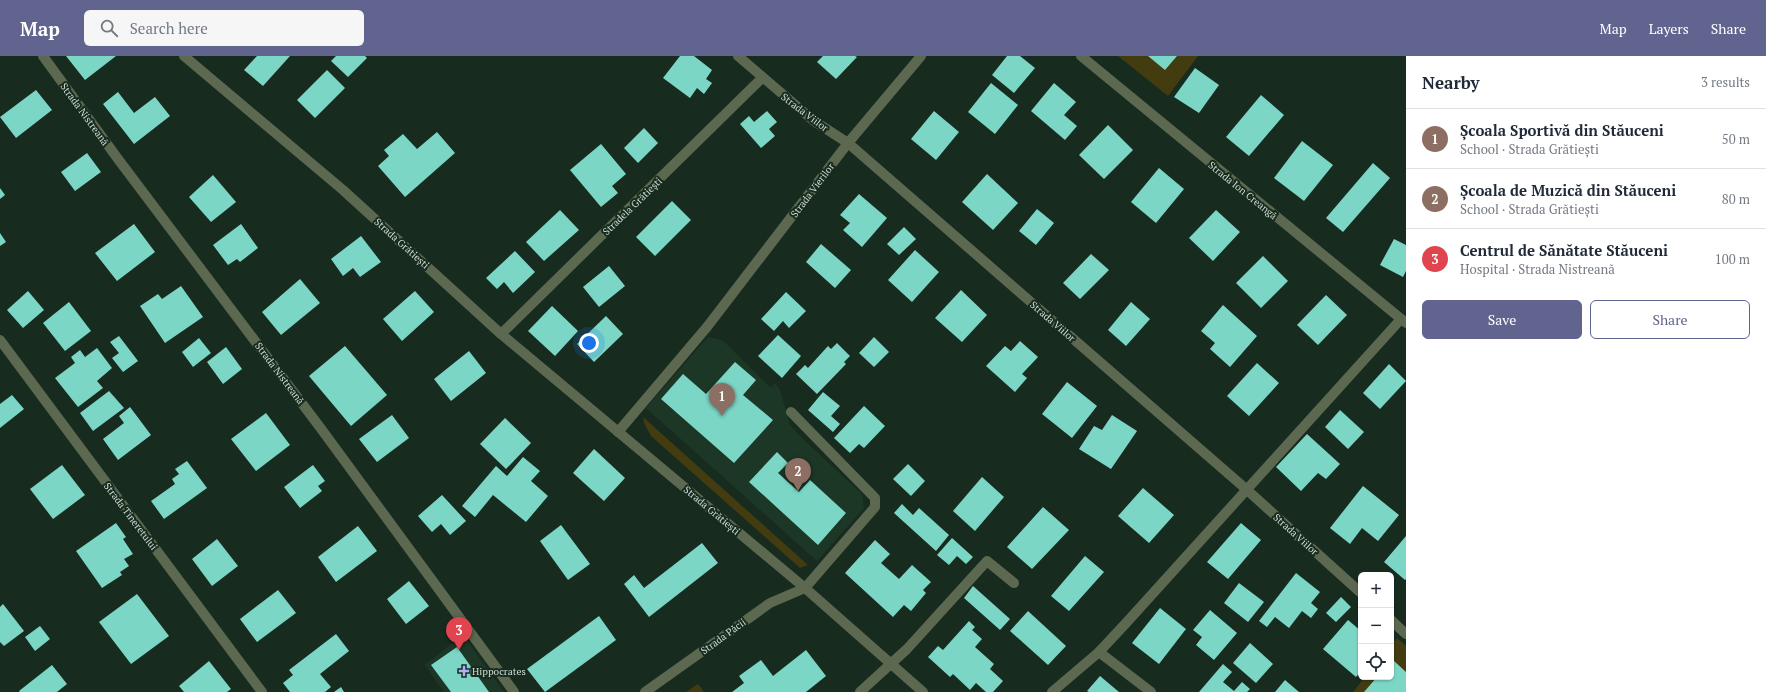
<!DOCTYPE html>
<html lang="en">
<head>
<meta charset="utf-8">
<style>
	body { margin:0; font-family:"PT Serif",serif; background:#f6f6f7; color:#1f2937 }
	.controls { position:absolute; right:12px; bottom:12px; display:grid; overflow:hidden; border-radius:6px; box-shadow:0 1px 3px #0004 }
	.controls button { width:36px; height:36px; display:grid; place-items:center; padding:0; border:0; border-bottom:1px solid #e0e1e3; background:#fff; color:#1f2937; font:20px sans-serif }
	.you { position:absolute; left:589px; top:287px; width:14px; height:14px; margin:-10px; border:3px solid #fff; border-radius:50%; background:#1a73e8; box-shadow:0 0 0 6px #1a73e833 }
	.badge { display:grid; place-items:center; width:26px; height:26px; border-radius:50%; background:#61648e; color:#fff; font-size:13px; font-weight:700 }
	.pin { position:absolute; translate:-50% -33px; filter:drop-shadow(0 1px 2px #0008) }
	.pin::after { content:''; position:absolute; top:21px; width:14px; height:12px; background:inherit; clip-path:polygon(0 0,100% 0,50% 100%) }
	.list { margin:0; padding:0; list-style:none }
	h2 { display:flex; justify-content:space-between; align-items:center; height:52px; margin:0; padding:0 16px; font-size:17px }
	h2 small { font-size:13px; font-weight:400; color:#747a83 }
	.list li { display:grid; grid-template-columns:26px 1fr auto; gap:12px; align-items:center; box-sizing:border-box; height:60px; padding:0 16px; border-top:1px solid #e0e1e3 }
	.list b { display:block; font-size:15px; white-space:nowrap }
	.list p { margin:0; font-size:13px; white-space:nowrap; color:#747a83 }
	.list em { font-size:13px; font-style:normal; color:#747a83 }
	.actions { display:flex; gap:8px; padding:12px 16px }
	.actions a { flex:1; padding:9px 0; border:1px solid #61648e; border-radius:6px; text-align:center; font-size:14px; color:#61648e }
	.actions .main { background:#61648e; color:#fff }
	.icon { flex:none; width:22px; height:22px; fill:none; stroke:currentColor; stroke-width:2; stroke-linecap:round; stroke-linejoin:round }
	.map { position:relative; flex:none; width:1406px; height:636px; overflow:hidden }
	header { display:flex; align-items:center; gap:24px; box-sizing:border-box; height:56px; padding:0 20px; background:#61648e; color:#fff }
	header strong { font-size:19px }
	nav { display:flex; gap:22px; margin-inline-start:auto; font-size:14px }
	.search { width:280px; height:36px; background:#f6f6f7; display:flex; align-items:center; gap:10px; box-sizing:border-box; padding:0 14px; border-radius:6px; color:#747a83; font-size:15px }
	main { display:flex }
	aside { flex:1; background:#fff }
	.map>svg:first-child { display:block }
	.built { fill:#1c3726 }
	.green { fill:#423c10 }
	.building { fill:#7cd6c6 }
	.lines { fill:none; stroke-linecap:round; stroke-linejoin:round }
	.service { stroke:#5c684f; stroke-width:10 }
	.minor { stroke:#5c684f; stroke-width:10 }
	.tertiary { stroke:#5c684f; stroke-width:10 }
	.poi-dot { fill:#b2adf9; stroke:#172c1f; stroke-width:1.5 }
	.labels { text-anchor:middle; stroke-width:4; stroke-linejoin:round; paint-order:stroke }
	.street-label { font-size:10px; fill:#cedbd2; stroke:#172c1f }
	.poi-label { font-size:10px; fill:#cedbd2; stroke:#172c1f; text-anchor:start }
</style>
</head>
<body>
<header>
<strong>Map</strong>
<div class="search"><svg class="icon" aria-label="search" viewBox="0 0 24 24"><circle cx="10" cy="10" r="6"/><path d="M15 15l6 6"/></svg>Search here</div>
<nav><a>Map</a><a>Layers</a><a>Share</a></nav>
</header>
<main>
<div class="map">
<svg width="1406" height="636" viewBox="0 0 1406 636">
	<rect width="100%" height="100%" fill="#172c1f"/>
	<!-- built -->
	<g class="built">
		<polygon points="708,281 722,284 771,332 775,327 780,334 790,369 802,382 862,438 864,452 817,505 646,352"/>
		<polygon points="463,579 504,636 444,636 425,609"/>
	</g>
	<!-- green -->
	<g class="green">
		<polygon points="1118,0 1198,0 1168,40"/>
		<polygon points="643,361 808,509 800,512 651,380 644,367"/>
		<polygon points="1397,582 1406,590 1406,636 1353,636 1365,621 1391,621 1391,589"/>
		<polygon points="698,628 704,636 686,636"/>
	</g>
	<!-- building -->
	<g class="building">
		<polygon points="66,0 116,0 85,24"/>
		<polygon points="257,0 290,0 263,30 244,14"/>
		<polygon points="336,0 365,0 367,2 348,21 331,5"/>
		<polygon points="680,0 694,0 712,14 706,23 712,27 704,38 697,32 690,42 663,22"/>
		<polygon points="823,0 855,0 857,1 836,23 817,6"/>
		<polygon points="1007,0 1020,0 1035,12 1014,37 992,19"/>
		<polygon points="1148,0 1177,0 1165,14"/>
		<polygon points="1195,12 1219,29 1199,57 1174,41"/>
		<polygon points="327,14 345,32 315,62 297,44"/>
		<polygon points="991,27 1018,49 995,78 968,56"/>
		<polygon points="1054,27 1076,46 1064,59 1077,70 1065,84 1031,55"/>
		<polygon points="36,34 52,54 16,82 0,61"/>
		<polygon points="118,36 134,57 155,41 170,60 134,88 103,48"/>
		<polygon points="1261,39 1284,59 1249,100 1226,81"/>
		<polygon points="767,55 777,66 769,73 775,80 761,92 740,68 749,60 754,66"/>
		<polygon points="934,55 959,76 936,104 911,83"/>
		<polygon points="1108,69 1133,94 1104,123 1079,99"/>
		<polygon points="644,72 658,87 638,107 624,92"/>
		<polygon points="437,76 455,97 405,141 378,110 389,100 384,94 403,78 417,93"/>
		<polygon points="1302,85 1333,109 1304,145 1274,122"/>
		<polygon points="601,88 626,118 612,130 618,137 601,151 570,114"/>
		<polygon points="87,97 101,116 75,135 61,116"/>
		<polygon points="1373,107 1390,122 1343,176 1326,162"/>
		<polygon points="1159,112 1184,133 1156,167 1131,146"/>
		<polygon points="987,118 1018,147 993,174 962,146"/>
		<polygon points="213,119 236,146 211,166 189,141"/>
		<polygon points="0,132 5,139 0,143"/>
		<polygon points="859,138 887,162 862,191 843,174 850,167 840,159"/>
		<polygon points="672,145 691,164 655,200 636,181"/>
		<polygon points="1037,153 1054,167 1036,189 1019,175"/>
		<polygon points="560,154 579,174 544,205 526,186"/>
		<polygon points="1216,154 1240,176 1213,205 1189,182"/>
		<polygon points="134,168 155,196 117,225 95,197"/>
		<polygon points="241,168 258,192 240,206 237,203 228,209 213,189"/>
		<polygon points="904,171 916,183 899,199 887,188"/>
		<polygon points="0,177 6,186 0,190"/>
		<polygon points="361,180 381,206 360,221 353,212 343,220 331,203"/>
		<polygon points="1394,183 1406,189 1406,215 1403,221 1380,209"/>
		<polygon points="821,188 851,214 835,232 806,206"/>
		<polygon points="915,194 939,216 912,246 888,224"/>
		<polygon points="515,195 535,216 513,237 504,226 497,233 486,222"/>
		<polygon points="1091,198 1109,214 1080,243 1063,227"/>
		<polygon points="1263,200 1288,225 1261,252 1236,227"/>
		<polygon points="609,210 625,230 599,251 583,231"/>
		<polygon points="300,223 320,247 281,279 262,256"/>
		<polygon points="181,230 203,261 165,287 140,250 158,238 162,243"/>
		<polygon points="961,234 987,259 962,286 935,262"/>
		<polygon points="28,235 44,254 23,272 7,254"/>
		<polygon points="415,235 434,256 402,285 383,263"/>
		<polygon points="786,236 806,255 789,272 783,265 774,275 761,263"/>
		<polygon points="1326,239 1347,259 1318,289 1297,269"/>
		<polygon points="69,246 91,275 65,295 43,267"/>
		<polygon points="1131,246 1150,263 1126,290 1108,274"/>
		<polygon points="1223,249 1257,280 1230,311 1210,293 1215,287 1201,275"/>
		<polygon points="552,250 578,275 555,300 528,275"/>
		<polygon points="606,260 623,278 594,306 577,288"/>
		<polygon points="778,279 801,300 782,322 758,300"/>
		<polygon points="119,280 138,305 123,316 112,302 119,297 110,286"/>
		<polygon points="874,281 889,296 874,311 859,297"/>
		<polygon points="199,282 211,297 193,311 182,296"/>
		<polygon points="1020,285 1038,301 1022,318 1027,322 1015,336 986,310 1005,290 1011,295"/>
		<polygon points="837,287 850,300 844,306 846,308 817,338 796,318 805,309 808,312 828,290 831,293"/>
		<polygon points="345,290 387,339 351,370 309,320"/>
		<polygon points="226,291 242,313 223,328 207,306"/>
		<polygon points="97,292 112,312 97,325 103,332 78,351 55,322 75,307 71,301 80,294 85,301"/>
		<polygon points="469,295 486,317 451,345 434,323"/>
		<polygon points="735,306 756,324 743,339 773,364 734,407 661,343 683,318 706,338"/>
		<polygon points="1257,307 1279,327 1249,360 1227,340"/>
		<polygon points="1389,308 1406,325 1380,353 1363,337"/>
		<polygon points="1067,326 1097,350 1072,382 1042,358"/>
		<polygon points="109,335 124,352 93,375 80,357"/>
		<polygon points="823,336 840,350 831,360 840,368 833,376 808,354"/>
		<polygon points="12,339 24,353 0,372 0,348"/>
		<polygon points="864,350 885,370 864,392 859,388 850,397 834,382"/>
		<polygon points="130,351 151,379 118,404 103,383 124,367 119,360"/>
		<polygon points="1340,354 1364,376 1348,393 1325,371"/>
		<polygon points="266,357 290,389 256,415 231,383"/>
		<polygon points="392,359 409,382 377,406 359,383"/>
		<polygon points="1112,359 1137,375 1111,413 1079,393 1094,370 1102,374"/>
		<polygon points="505,362 531,387 506,413 480,388"/>
		<polygon points="1307,378 1340,408 1326,423 1318,417 1301,435 1276,411"/>
		<polygon points="594,393 625,422 604,445 573,417"/>
		<polygon points="777,396 788,407 778,417 799,436 810,424 846,457 818,489 749,426"/>
		<polygon points="523,401 540,415 531,425 548,440 526,466 493,439 475,461 462,450 496,410 507,420"/>
		<polygon points="187,405 207,432 164,463 151,445 175,428 172,423 179,418 175,413"/>
		<polygon points="908,408 925,425 911,440 893,423"/>
		<polygon points="62,409 85,439 53,463 30,433"/>
		<polygon points="313,409 325,425 318,430 322,435 300,452 284,431"/>
		<polygon points="982,421 1004,441 975,475 953,455"/>
		<polygon points="1363,430 1399,459 1378,485 1362,472 1350,488 1330,472"/>
		<polygon points="1143,432 1174,459 1149,487 1118,460"/>
		<polygon points="442,439 466,465 450,479 441,468 432,476 418,460"/>
		<polygon points="902,448 913,459 919,452 949,479 936,495 894,457"/>
		<polygon points="1043,451 1069,474 1032,513 1007,491"/>
		<polygon points="116,467 126,481 123,483 133,498 124,503 129,510 120,516 122,519 102,532 76,495"/>
		<polygon points="1241,467 1261,484 1228,523 1207,506"/>
		<polygon points="561,469 590,508 568,524 540,485"/>
		<polygon points="358,470 377,495 336,526 318,501"/>
		<polygon points="1406,480 1406,523 1405,524 1384,506"/>
		<polygon points="952,482 973,501 966,508 957,500 949,509 937,499"/>
		<polygon points="217,483 238,510 212,530 192,503"/>
		<polygon points="875,484 890,498 881,507 899,523 912,509 931,526 923,534 926,537 911,555 904,549 893,561 845,517"/>
		<polygon points="702,487 718,507 649,561 624,528 634,519 644,532"/>
		<polygon points="1085,500 1104,516 1069,555 1051,540"/>
		<polygon points="1296,517 1320,536 1311,547 1318,553 1311,562 1302,555 1289,572 1275,561 1267,571 1259,565"/>
		<polygon points="409,525 429,550 406,568 387,543"/>
		<polygon points="1239,527 1264,546 1248,566 1224,547"/>
		<polygon points="973,530 1010,563 1000,574 964,542"/>
		<polygon points="278,534 296,557 257,586 240,563"/>
		<polygon points="137,538 169,580 131,608 99,566"/>
		<polygon points="1341,541 1351,551 1336,566 1326,557"/>
		<polygon points="3,548 24,575 4,590 0,586 0,551"/>
		<polygon points="1160,552 1186,573 1159,608 1132,587"/>
		<polygon points="1210,554 1237,577 1214,604 1196,589 1202,581 1193,574"/>
		<polygon points="1028,555 1066,590 1048,609 1010,575"/>
		<polygon points="599,560 616,584 545,636 527,613"/>
		<polygon points="1348,564 1361,575 1361,615 1356,621 1323,593"/>
		<polygon points="969,565 975,571 972,574 982,583 975,591 994,608 990,613 1003,625 993,636 986,636 976,627 970,634 953,618 950,621 928,601 938,590 943,594"/>
		<polygon points="40,570 50,583 35,595 25,581"/>
		<polygon points="336,578 349,595 320,618 331,631 325,636 290,636 283,627 293,619 289,614"/>
		<polygon points="1250,587 1273,608 1256,627 1233,607"/>
		<polygon points="457,591 489,636 451,636 431,609"/>
		<polygon points="806,594 826,620 806,636 732,636 744,627 739,620 761,604 773,620"/>
		<polygon points="1393,604 1406,616 1406,636 1364,636 1377,621 1391,621 1391,605"/>
		<polygon points="209,605 231,633 227,636 184,636 179,630"/>
		<polygon points="1223,608 1232,616 1223,626 1234,635 1242,626 1250,633 1247,636 1199,636"/>
		<polygon points="52,609 67,628 57,636 20,636 19,635"/>
		<polygon points="1100,620 1119,636 1089,636 1087,635"/>
		<polygon points="1285,624 1299,636 1275,636"/>
		<polygon points="341,631 344,636 334,636"/>
	</g>
	<g class="lines">
		<!-- service -->
		<g class="service">
			<polyline points="791,356 875,442 875,451 805,532"/>
			<polyline points="860,636 907,593 987,505 1014,527"/>
		</g>
		<!-- minor -->
		<g class="minor">
			<polyline points="43,0 118,103 322,374 514,636"/>
			<polyline points="184,0 343,134 501,278 805,532"/>
			<polyline points="738,0 814,65 848,87 1246,433 1361,537"/>
			<polyline points="501,278 762,22"/>
			<polyline points="0,284 262,636"/>
			<polyline points="618,376 707,271 848,87 921,0"/>
			<polyline points="1391,564 1406,578"/>
			<polyline points="1099,596 1151,636"/>
			<polyline points="1052,636 1099,596 1127,566 1401,263"/>
		</g>
		<!-- tertiary -->
		<g class="tertiary">
			<polyline points="1081,0 1406,267"/>
			<polyline points="645,636 770,547 805,532 923,636"/>
		</g>
	</g>
	<!-- markers -->
	<path class="poi-dot" d="M462 609h4v4h4v4h-4v4h-4v-4h-4v-4h4z"/>
	<g class="labels">
		<!-- street labels -->
		<g class="street-label">
			<text transform="translate(805 56) rotate(37)" y="4">Strada Viilor</text>
			<text transform="translate(85 58) rotate(54)" y="4">Strada Nistreană</text>
			<text transform="translate(812 134) rotate(-53)" y="4">Strada Vierilor</text>
			<text transform="translate(1243 134) rotate(39)" y="4">Strada Ion Creangă</text>
			<text transform="translate(632 150) rotate(-44)" y="4">Stradela Grătiești</text>
			<text transform="translate(402 187) rotate(42)" y="4">Strada Grătiești</text>
			<text transform="translate(1053 265) rotate(41)" y="4">Strada Viilor</text>
			<text transform="translate(280 317) rotate(53)" y="4">Strada Nistreană</text>
			<text transform="translate(712 454) rotate(40)" y="4">Strada Grătiești</text>
			<text transform="translate(131 460) rotate(53)" y="4">Strada Tineretului</text>
			<text transform="translate(1296 478) rotate(42)" y="4">Strada Viilor</text>
			<text transform="translate(723 580) rotate(-36)" y="4">Strada Păcii</text>
		</g>
		<!-- poi labels -->
		<g class="poi-label">
			<text x="472" y="619">Hippocrates</text>
		</g>
	</g>
</svg>
<div class="controls">
<button>+</button>
<button>−</button>
<button><svg class="icon" aria-label="locate" viewBox="0 0 24 24"><circle cx="12" cy="12" r="6"/><path d="M12 2v4M12 18v4M2 12h4M18 12h4"/></svg></button>
</div>
<div class="you"></div>
<div class="pin badge" style="left:722px;top:360px;background:#8d6e63">1</div>
<div class="pin badge" style="left:798px;top:435px;background:#8d6e63">2</div>
<div class="pin badge" style="left:459px;top:594px;background:#e0444e">3</div>
</div>
<aside>
<h2>Nearby<small>3 results</small></h2>
<ul class="list">
<li><span class="badge" style="background:#8d6e63">1</span><div><b>Școala Sportivă din Stăuceni</b><p>School · Strada Grătiești</p></div><em>50 m</em></li>
<li><span class="badge" style="background:#8d6e63">2</span><div><b>Școala de Muzică din Stăuceni</b><p>School · Strada Grătiești</p></div><em>80 m</em></li>
<li><span class="badge" style="background:#e0444e">3</span><div><b>Centrul de Sănătate Stăuceni</b><p>Hospital · Strada Nistreană</p></div><em>100 m</em></li>
</ul>
<div class="actions"><a class="main">Save</a><a>Share</a></div>
</aside>
</main>
</body>
</html>
